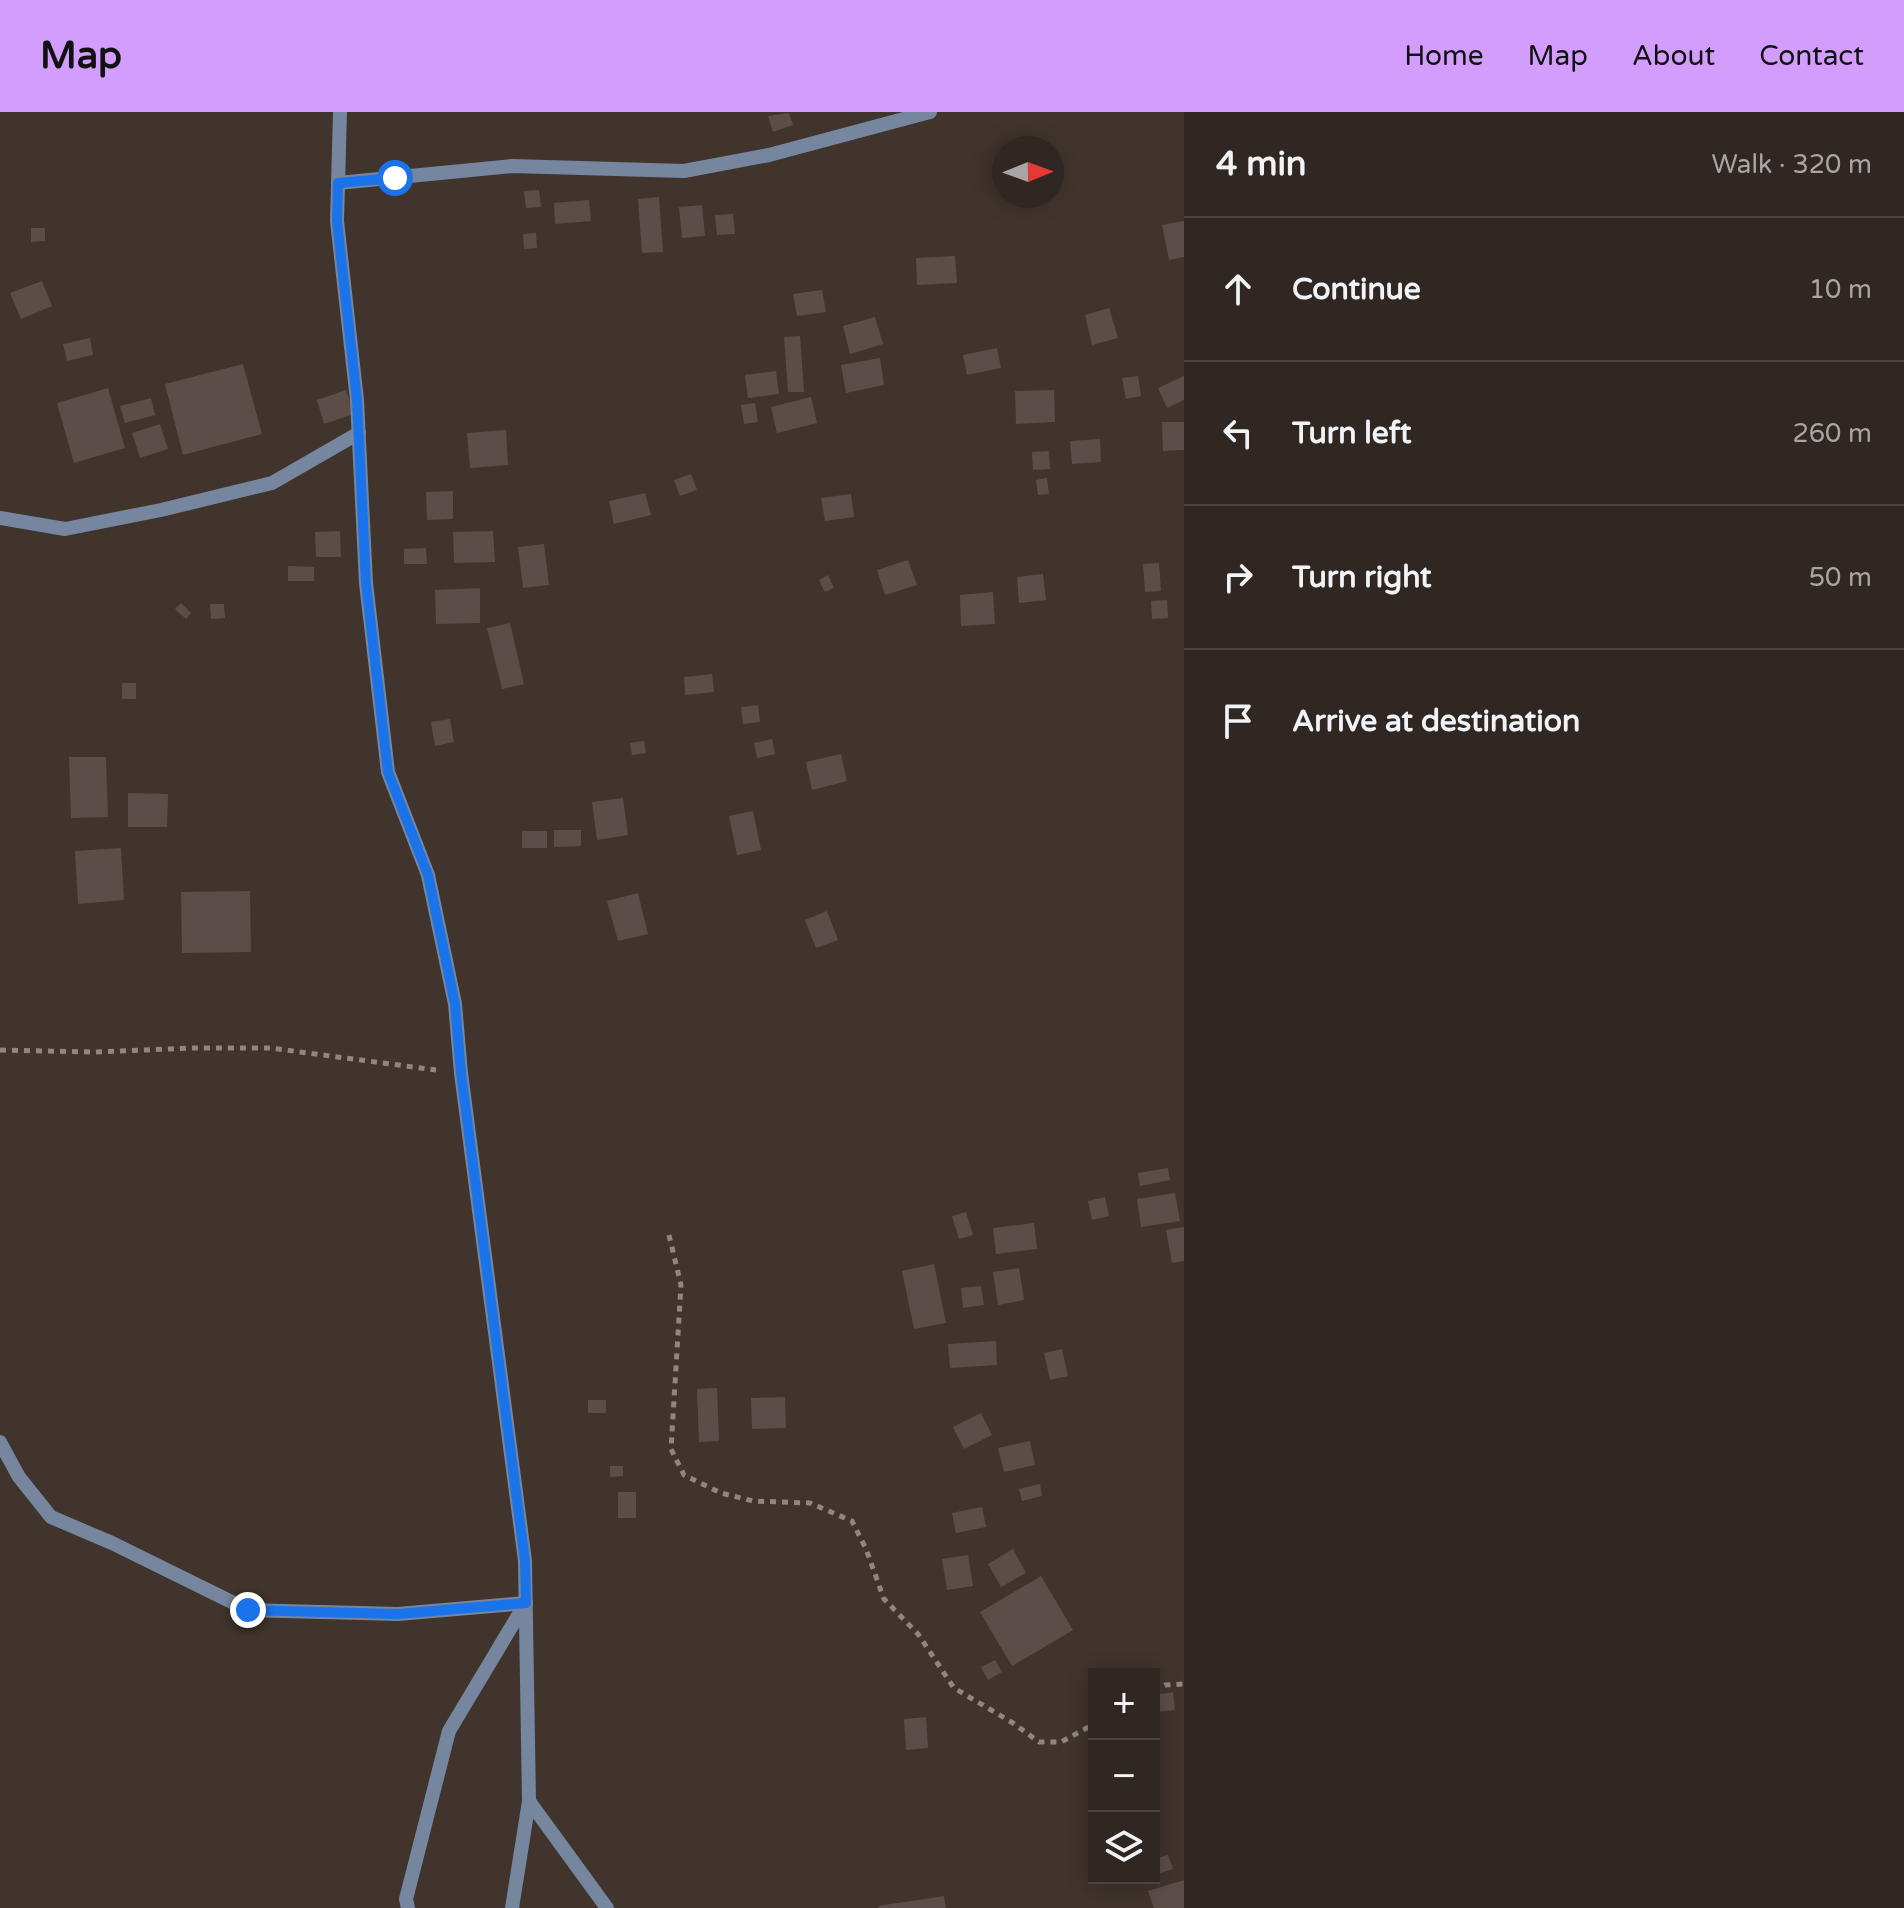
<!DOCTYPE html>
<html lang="en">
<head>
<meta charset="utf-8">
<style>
	body { margin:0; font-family:"Varela Round",sans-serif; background:#3c332f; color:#f1f3f6 }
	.controls { position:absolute; right:24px; bottom:24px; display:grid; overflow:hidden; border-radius:0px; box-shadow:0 4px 20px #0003 }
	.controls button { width:72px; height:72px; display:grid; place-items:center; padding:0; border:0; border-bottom:2px solid #4b4440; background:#302722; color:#f1f3f6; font:40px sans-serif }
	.compass { position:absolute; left:992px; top:24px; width:72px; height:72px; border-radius:50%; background:#302722; box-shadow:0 4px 20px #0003; rotate:89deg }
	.stop { position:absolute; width:24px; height:24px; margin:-18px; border:6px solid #1a73e8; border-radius:50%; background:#fff }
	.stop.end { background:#1a73e8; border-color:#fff; box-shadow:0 2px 8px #0008 }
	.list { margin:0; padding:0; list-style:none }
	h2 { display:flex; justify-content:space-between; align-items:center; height:104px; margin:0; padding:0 32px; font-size:34px }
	h2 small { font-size:26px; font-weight:400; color:#a8a5a5 }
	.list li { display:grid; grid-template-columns:52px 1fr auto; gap:24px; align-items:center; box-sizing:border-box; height:144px; padding:0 32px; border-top:2px solid #4b4440 }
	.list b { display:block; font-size:30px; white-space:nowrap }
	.list em { font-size:26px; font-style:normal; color:#a8a5a5 }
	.icon { flex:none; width:44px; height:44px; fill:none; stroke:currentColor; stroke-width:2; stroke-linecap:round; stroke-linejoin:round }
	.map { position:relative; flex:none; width:1184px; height:1796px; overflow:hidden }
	header { display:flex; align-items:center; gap:48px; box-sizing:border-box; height:112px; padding:0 40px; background:#d29dfd; color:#111 }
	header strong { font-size:38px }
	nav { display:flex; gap:44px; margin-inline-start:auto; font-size:28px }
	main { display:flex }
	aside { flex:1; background:#302722 }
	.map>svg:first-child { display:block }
	.building { fill:#5c4d48 }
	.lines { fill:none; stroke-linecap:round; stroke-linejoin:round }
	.path { stroke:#918681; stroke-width:5; stroke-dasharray:6 6; stroke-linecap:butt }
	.minor { stroke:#75869e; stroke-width:14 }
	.route { stroke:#1a73e8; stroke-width:10 }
</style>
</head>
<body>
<header>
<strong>Map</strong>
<nav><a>Home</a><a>Map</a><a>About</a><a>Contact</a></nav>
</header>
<main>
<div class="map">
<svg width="1184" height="1796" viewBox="0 0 1184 1796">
	<rect width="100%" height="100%" fill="#40342d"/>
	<!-- building -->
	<g class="building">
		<polygon points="789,1 793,13 773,20 768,4"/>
		<polygon points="539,78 541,95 526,96 524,79"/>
		<polygon points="659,85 663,140 642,141 638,87"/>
		<polygon points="589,88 591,109 555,112 554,91"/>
		<polygon points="702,93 705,124 682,126 679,95"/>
		<polygon points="733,102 735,122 717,123 715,103"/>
		<polygon points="1184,109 1184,145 1169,148 1162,113"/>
		<polygon points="31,116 45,116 45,129 31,130"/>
		<polygon points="536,121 537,136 524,137 523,122"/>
		<polygon points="955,144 957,171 917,173 916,146"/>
		<polygon points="42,169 52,194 21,207 10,181"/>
		<polygon points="822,178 826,200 797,204 793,182"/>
		<polygon points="1109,196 1118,226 1092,233 1085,203"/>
		<polygon points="875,205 883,232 850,242 843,214"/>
		<polygon points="800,224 804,280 788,280 784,225"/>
		<polygon points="90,226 93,243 67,249 63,232"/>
		<polygon points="997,236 1001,256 967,263 963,243"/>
		<polygon points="880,246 884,273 846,281 841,253"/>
		<polygon points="243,252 262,322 183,343 165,272"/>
		<polygon points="776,259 779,282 748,286 745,263"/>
		<polygon points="1138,264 1141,284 1126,287 1122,266"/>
		<polygon points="1184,264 1184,288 1167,296 1158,276"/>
		<polygon points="108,276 125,336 74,351 57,291"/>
		<polygon points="346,278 354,302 324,312 317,288"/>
		<polygon points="1054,278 1055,310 1016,312 1015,279"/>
		<polygon points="811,285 817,311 777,321 771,295"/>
		<polygon points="151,286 155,303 125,311 120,294"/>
		<polygon points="755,291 758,310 744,312 741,293"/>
		<polygon points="1162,310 1184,310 1184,338 1163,339"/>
		<polygon points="160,312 168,337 140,346 132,321"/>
		<polygon points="506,318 508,353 470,356 467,321"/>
		<polygon points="1100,327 1101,350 1072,352 1070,329"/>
		<polygon points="1049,339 1050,357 1033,358 1032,340"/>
		<polygon points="691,362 697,378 680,384 674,368"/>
		<polygon points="1047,366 1049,382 1038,383 1036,368"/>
		<polygon points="453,379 453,407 427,408 426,380"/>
		<polygon points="645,381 651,403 614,412 609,389"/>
		<polygon points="851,382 854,405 825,409 821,386"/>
		<polygon points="340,419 341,445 316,445 315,420"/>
		<polygon points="493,419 495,450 454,451 453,420"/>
		<polygon points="544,432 549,473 523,476 518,435"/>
		<polygon points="426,436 427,452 404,452 404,437"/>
		<polygon points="908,448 917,473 885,483 877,458"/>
		<polygon points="1159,451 1161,479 1145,480 1143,452"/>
		<polygon points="288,454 314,455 314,469 288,469"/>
		<polygon points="1043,462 1046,488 1019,491 1017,465"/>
		<polygon points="828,463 834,476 825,480 819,468"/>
		<polygon points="480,476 480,511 436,512 435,478"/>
		<polygon points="993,480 995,512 961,514 960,483"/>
		<polygon points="1167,488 1168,506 1152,507 1151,489"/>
		<polygon points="181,491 191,501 186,507 175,497"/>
		<polygon points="210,492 224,492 225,506 211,507"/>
		<polygon points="510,511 524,572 502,577 487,516"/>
		<polygon points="712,562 714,580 685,583 684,565"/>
		<rect x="122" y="571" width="14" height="16"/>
		<polygon points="758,593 760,610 743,612 741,595"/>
		<polygon points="450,607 454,630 435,634 431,610"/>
		<polygon points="772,627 775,642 757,646 754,631"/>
		<polygon points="644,629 646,641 632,643 630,631"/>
		<polygon points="841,642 847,669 812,678 806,650"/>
		<polygon points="69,645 106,645 108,705 71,706"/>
		<polygon points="128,681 168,682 167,715 128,715"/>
		<polygon points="623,686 628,723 597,728 592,690"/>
		<polygon points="753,699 761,738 737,743 729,704"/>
		<polygon points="554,718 581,718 581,734 554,735"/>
		<rect x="522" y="719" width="25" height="17"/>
		<polygon points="121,736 124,788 78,792 75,739"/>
		<polygon points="250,779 251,840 182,841 181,780"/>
		<polygon points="638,781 648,822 618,829 607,789"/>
		<polygon points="827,799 838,828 816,836 805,808"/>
		<polygon points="1168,1056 1170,1068 1140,1074 1138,1061"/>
		<polygon points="1175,1081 1180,1109 1141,1115 1137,1087"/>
		<polygon points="1105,1085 1109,1104 1092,1108 1088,1089"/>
		<polygon points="966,1100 973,1123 959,1127 952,1104"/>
		<polygon points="1034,1111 1037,1137 996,1142 993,1116"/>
		<polygon points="1184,1115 1184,1149 1172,1151 1166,1118"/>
		<polygon points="934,1152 946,1211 914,1217 902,1159"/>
		<polygon points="1019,1156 1024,1188 998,1193 993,1160"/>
		<polygon points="981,1174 984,1193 963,1196 961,1176"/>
		<polygon points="996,1229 997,1253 950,1256 948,1232"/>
		<polygon points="1062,1237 1068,1264 1050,1268 1044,1241"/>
		<polygon points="717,1276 719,1329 699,1330 697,1277"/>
		<polygon points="785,1285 786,1316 752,1317 751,1286"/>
		<rect x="588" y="1288" width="18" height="13"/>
		<polygon points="981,1301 992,1323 964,1337 953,1315"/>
		<polygon points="1030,1329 1035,1353 1004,1360 998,1336"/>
		<polygon points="610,1354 623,1354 623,1364 610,1365"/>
		<polygon points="1040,1372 1042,1384 1022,1389 1019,1377"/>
		<rect x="618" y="1380" width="18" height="26"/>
		<polygon points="982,1395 986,1415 956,1421 952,1401"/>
		<polygon points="1013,1437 1026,1461 1001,1475 988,1452"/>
		<polygon points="968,1443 973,1474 947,1478 942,1447"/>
		<polygon points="1041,1464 1073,1518 1012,1554 980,1500"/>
		<polygon points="995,1548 1002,1560 988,1568 981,1555"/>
		<polygon points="1173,1580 1175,1598 1154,1600 1154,1583"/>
		<polygon points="926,1605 928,1636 906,1638 904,1607"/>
		<polygon points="1168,1743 1173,1757 1154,1763 1154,1747"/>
		<polygon points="1184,1768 1184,1796 1154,1796 1148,1779"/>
		<polygon points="944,1784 946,1796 879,1796 878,1794"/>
	</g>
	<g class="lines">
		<!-- path -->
		<g class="path">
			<polyline points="0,938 94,940 189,936 270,936 436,958"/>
			<polyline points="669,1123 681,1173 671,1337 684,1363 721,1381 753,1389 810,1391 852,1409 866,1437 884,1487 918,1522 954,1576 1013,1611 1039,1630 1061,1630 1094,1612"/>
			<polyline points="1154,1579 1165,1573 1184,1572"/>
		</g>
		<!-- minor -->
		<g class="minor">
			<polyline points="340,0 337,109 357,288 366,471 388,660 428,763 455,892 461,961 525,1449 529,1689 512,1796"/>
			<polyline points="338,71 512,54 684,59 769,43 930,0"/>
			<polyline points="0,406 65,417 161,398 272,371 359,321"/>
			<polyline points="0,1330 19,1365 51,1405 112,1431 248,1498 398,1502 526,1491"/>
			<polyline points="529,1689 607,1796"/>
			<polyline points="408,1796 406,1787 449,1619 525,1492"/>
		</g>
	</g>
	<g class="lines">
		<!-- route -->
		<polyline class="route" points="248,1498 398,1502 526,1491 525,1449 461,961 455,892 428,763 388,660 366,471 357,288 337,109 338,71 395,66"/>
	</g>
</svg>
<div class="controls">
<button>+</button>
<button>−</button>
<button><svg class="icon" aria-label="layers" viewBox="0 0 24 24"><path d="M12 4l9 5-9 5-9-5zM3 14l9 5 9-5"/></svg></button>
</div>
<svg class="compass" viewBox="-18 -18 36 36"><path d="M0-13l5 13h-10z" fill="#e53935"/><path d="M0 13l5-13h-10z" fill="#a8a5a5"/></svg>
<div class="stop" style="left:395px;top:66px"></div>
<div class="stop end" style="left:248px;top:1498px"></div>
</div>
<aside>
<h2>4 min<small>Walk · 320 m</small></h2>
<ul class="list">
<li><svg class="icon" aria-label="ahead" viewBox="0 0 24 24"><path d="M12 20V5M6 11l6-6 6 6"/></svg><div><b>Continue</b></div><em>10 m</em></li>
<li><svg class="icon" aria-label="left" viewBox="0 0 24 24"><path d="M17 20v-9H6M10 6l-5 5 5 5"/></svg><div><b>Turn left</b></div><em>260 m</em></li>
<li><svg class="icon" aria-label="right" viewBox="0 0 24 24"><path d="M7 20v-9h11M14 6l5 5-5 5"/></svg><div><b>Turn right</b></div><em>50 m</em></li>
<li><svg class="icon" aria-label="arrive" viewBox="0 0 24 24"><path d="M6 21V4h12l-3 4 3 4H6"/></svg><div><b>Arrive at destination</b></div></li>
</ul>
</aside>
</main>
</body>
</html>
